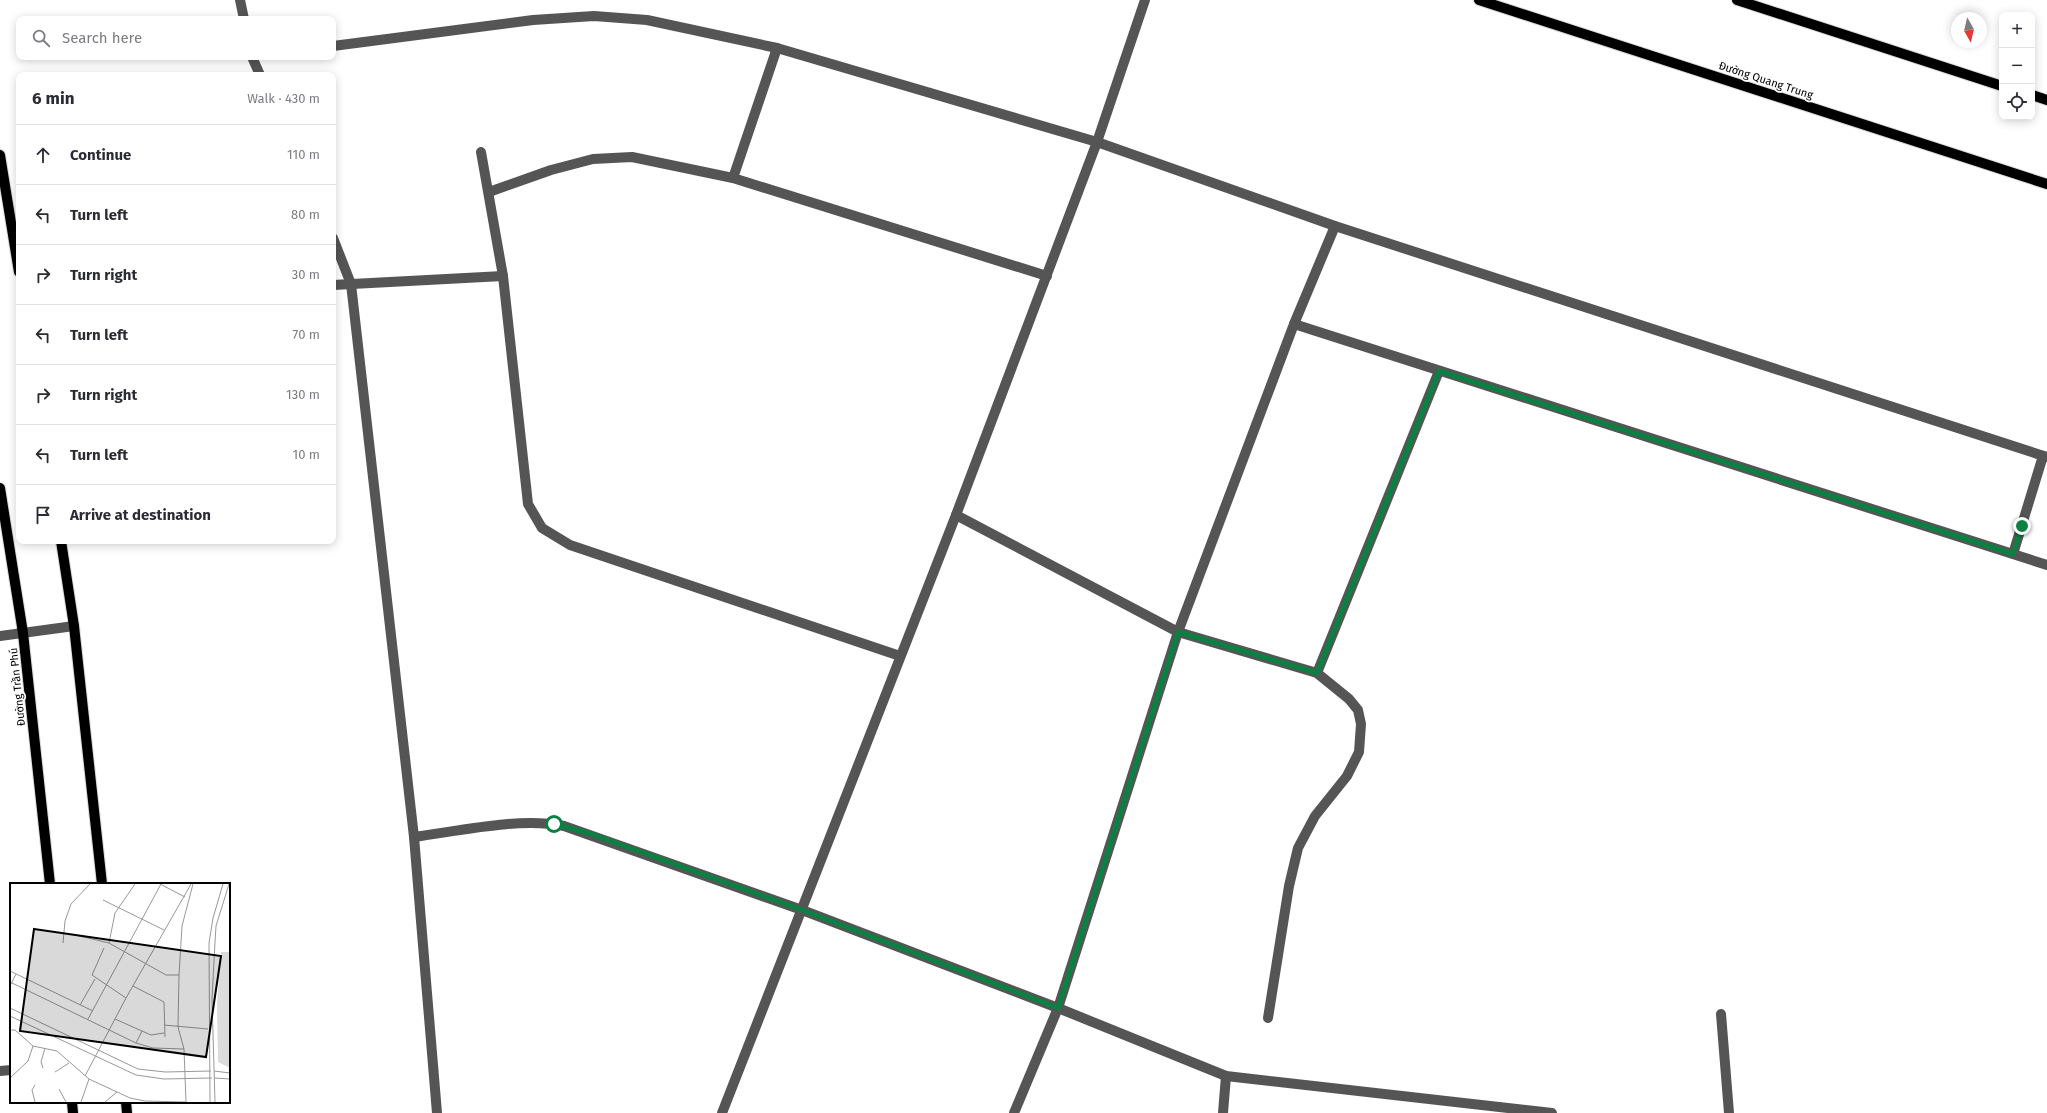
<!DOCTYPE html>
<html lang="en">
<head>
<meta charset="utf-8">
<style>
	body { margin:0; font-family:"Fira Sans",sans-serif; background:#f7f7f7; color:#2b2b33 }
	.controls { position:absolute; right:12px; top:12px; display:grid; overflow:hidden; border-radius:8px; box-shadow:0 2px 10px #0003 }
	.controls button { width:36px; height:36px; display:grid; place-items:center; padding:0; border:0; border-bottom:1px solid #e1e1e2; background:#fff; color:#2b2b33; font:20px sans-serif }
	.compass { position:absolute; left:1951px; top:12px; width:36px; height:36px; border-radius:50%; background:#fff; box-shadow:0 2px 10px #0003; rotate:172deg }
	.stop { position:absolute; width:12px; height:12px; margin:-9px; border:3px solid #0b8043; border-radius:50%; background:#fff }
	.stop.end { background:#0b8043; border-color:#fff; box-shadow:0 1px 4px #0008 }
	.list { margin:0; padding:0; list-style:none }
	h2 { display:flex; justify-content:space-between; align-items:center; height:52px; margin:0; padding:0 16px; font-size:17px }
	h2 small { font-size:13px; font-weight:400; color:#7c7c81 }
	.list li { display:grid; grid-template-columns:26px 1fr auto; gap:12px; align-items:center; box-sizing:border-box; height:60px; padding:0 16px; border-top:1px solid #e1e1e2 }
	.list b { display:block; font-size:15px; white-space:nowrap }
	.list em { font-size:13px; font-style:normal; color:#7c7c81 }
	.icon { flex:none; width:22px; height:22px; fill:none; stroke:currentColor; stroke-width:2; stroke-linecap:round; stroke-linejoin:round }
	.map { position:relative; flex:none; width:2047px; height:1113px; overflow:hidden }
	.search { position:absolute; background:#fff; box-shadow:0 2px 10px #0003; left:16px; top:16px; width:320px; height:44px; display:flex; align-items:center; gap:10px; box-sizing:border-box; padding:0 14px; border-radius:8px; color:#7c7c81; font-size:15px }
	.panel { position:absolute; background:#fff; box-shadow:0 2px 10px #0003; left:16px; top:72px; width:320px; height:472px; border-radius:8px }
	.map>svg:first-child { display:block }
	.lines { fill:none; stroke-linecap:round; stroke-linejoin:round }
	.major-casing { stroke:#dbdbdb; stroke-width:12 }
	.minor { stroke:#555; stroke-width:10 }
	.major { stroke:#000; stroke-width:10 }
	.route { stroke:#0b8043; stroke-width:5 }
	.labels { text-anchor:middle; stroke-width:3.5; stroke-linejoin:round; paint-order:stroke }
	.street-label { font-size:11px; fill:#000; stroke:#fff }
	.inset-road { fill:none; stroke:#999; stroke-width:1 }
	.view { fill:#000; fill-opacity:0.15; stroke:#000; stroke-width:2 }
	.inset-edge { fill:none; stroke:#000; stroke-width:2 }
</style>
</head>
<body>
<div class="map">
<svg width="2047" height="1113" viewBox="0 0 2047 1113">
	<rect width="100%" height="100%" fill="#fff"/>
	<g class="lines">
		<defs>
			<g id="major">
				<polyline points="1479,0 2047,184"/>
				<polyline points="1737,0 2002,86"/>
				<polyline points="2032,95 2047,100"/>
				<polyline points="0,155 19,272"/>
				<polyline points="0,488 23,633 50,884"/>
				<polyline points="61,541 74,626 102,884"/>
				<polyline points="72,1102 73,1113"/>
				<polyline points="126,1102 127,1113"/>
			</g>
		</defs>
		<!-- major casing -->
		<use href="#major" class="major-casing"/>
		<!-- minor -->
		<g class="minor">
			<polyline points="240,0 244,19"/>
			<polyline points="333,46 533,20 594,16 647,20 777,48 1097,142 1335,226 2047,457"/>
			<polyline points="252,57 260,75"/>
			<polyline points="481,152 503,276 528,504 542,528 570,545 900,656"/>
			<polyline points="733,178 777,48"/>
			<polyline points="489,192 551,170 593,159 632,157 733,178 1047,276"/>
			<polyline points="333,238 351,284 414,837 437,1113"/>
			<polyline points="333,285 503,276"/>
			<polyline points="1294,324 2047,565"/>
			<polyline points="956,515 1178,632 1317,673 1349,699 1358,710 1361,724 1359,752 1347,776 1315,816 1298,848 1289,886 1268,1018"/>
			<polyline points="2013,554 2043,456"/>
			<polyline points="0,636 74,626"/>
			<polyline points="1317,673 1439,371"/>
			<path d="M414,837C459,831 519,817 564,826L802,910L1058,1008L1226,1076L1552,1113"/>
			<polyline points="1721,1014 1729,1113"/>
			<polyline points="0,1071 11,1070"/>
			<polyline points="722,1113 956,515 1097,142 1145,0"/>
			<polyline points="1014,1113 1058,1008 1178,632 1294,324 1335,226"/>
			<polyline points="1223,1113 1226,1076"/>
		</g>
		<!-- major -->
		<use href="#major" class="major"/>
	</g>
	<g class="lines">
		<!-- route -->
		<polyline class="route" points="554,824 588,833 802,910 1058,1008 1178,632 1317,673 1439,371 2013,554 2022,526"/>
	</g>
	<g class="labels">
		<!-- street labels -->
		<g class="street-label">
			<text transform="translate(1766 80) rotate(18)" y="4">Đường Quang Trung</text>
			<text transform="translate(17 687) rotate(-96)" y="4">Đường Trần Phú</text>
		</g>
	</g>
	<!-- overview -->
	<g transform="translate(10 883)">
		<rect width="220" height="220" fill="#fff"/>
		<path d="M211,69H220V185L208,179L207,121Z" fill="#dcdcdc"/>
		<path class="inset-road" d="M150,1L175,14M93,17L154,47M65,52L99,60L156,92H169M53,60L55,38L61,21L80,1M99,60L105,30L125,1M94,65L82,92L116,115M0,88L83,128M0,99L126,160L143,165L174,166M0,103L6,91M123,103L154,119L155,154M70,122L85,96M0,125L128,186L155,189L201,188M0,133L126,192L154,196L202,195M78,136L151,1M105,136L141,152L154,150M154,142L198,146M0,147H5L23,163L47,168L79,196L120,215L135,218L176,219M126,160L132,148M33,185L31,179L35,165M204,188L220,190M45,189L59,180M75,193L116,115L181,1M0,195L18,178L23,163M204,195L220,196M49,206L56,219M25,219L22,207L25,202M71,219L79,196M95,219L107,209M176,219L174,166L168,144L169,92L172,43L183,1M200,219L199,60L203,35L213,1M205,219L202,116L205,59L206,43L219,1"/>
		<path class="view" d="M24,46L211,73L196,174L10,148Z"/>
		<rect width="220" height="220" class="inset-edge"/>
	</g>
</svg>
<div class="controls">
<button>+</button>
<button>−</button>
<button><svg class="icon" aria-label="locate" viewBox="0 0 24 24"><circle cx="12" cy="12" r="6"/><path d="M12 2v4M12 18v4M2 12h4M18 12h4"/></svg></button>
</div>
<svg class="compass" viewBox="-18 -18 36 36"><path d="M0-13l5 13h-10z" fill="#e53935"/><path d="M0 13l5-13h-10z" fill="#7c7c81"/></svg>
<div class="stop" style="left:554px;top:824px"></div>
<div class="stop end" style="left:2022px;top:526px"></div>
<div class="search"><svg class="icon" aria-label="search" viewBox="0 0 24 24"><circle cx="10" cy="10" r="6"/><path d="M15 15l6 6"/></svg>Search here</div>
<section class="panel">
<h2>6 min<small>Walk · 430 m</small></h2>
<ul class="list">
<li><svg class="icon" aria-label="ahead" viewBox="0 0 24 24"><path d="M12 20V5M6 11l6-6 6 6"/></svg><div><b>Continue</b></div><em>110 m</em></li>
<li><svg class="icon" aria-label="left" viewBox="0 0 24 24"><path d="M17 20v-9H6M10 6l-5 5 5 5"/></svg><div><b>Turn left</b></div><em>80 m</em></li>
<li><svg class="icon" aria-label="right" viewBox="0 0 24 24"><path d="M7 20v-9h11M14 6l5 5-5 5"/></svg><div><b>Turn right</b></div><em>30 m</em></li>
<li><svg class="icon" aria-label="left" viewBox="0 0 24 24"><path d="M17 20v-9H6M10 6l-5 5 5 5"/></svg><div><b>Turn left</b></div><em>70 m</em></li>
<li><svg class="icon" aria-label="right" viewBox="0 0 24 24"><path d="M7 20v-9h11M14 6l5 5-5 5"/></svg><div><b>Turn right</b></div><em>130 m</em></li>
<li><svg class="icon" aria-label="left" viewBox="0 0 24 24"><path d="M17 20v-9H6M10 6l-5 5 5 5"/></svg><div><b>Turn left</b></div><em>10 m</em></li>
<li><svg class="icon" aria-label="arrive" viewBox="0 0 24 24"><path d="M6 21V4h12l-3 4 3 4H6"/></svg><div><b>Arrive at destination</b></div></li>
</ul>
</section>
</div>
</body>
</html>
